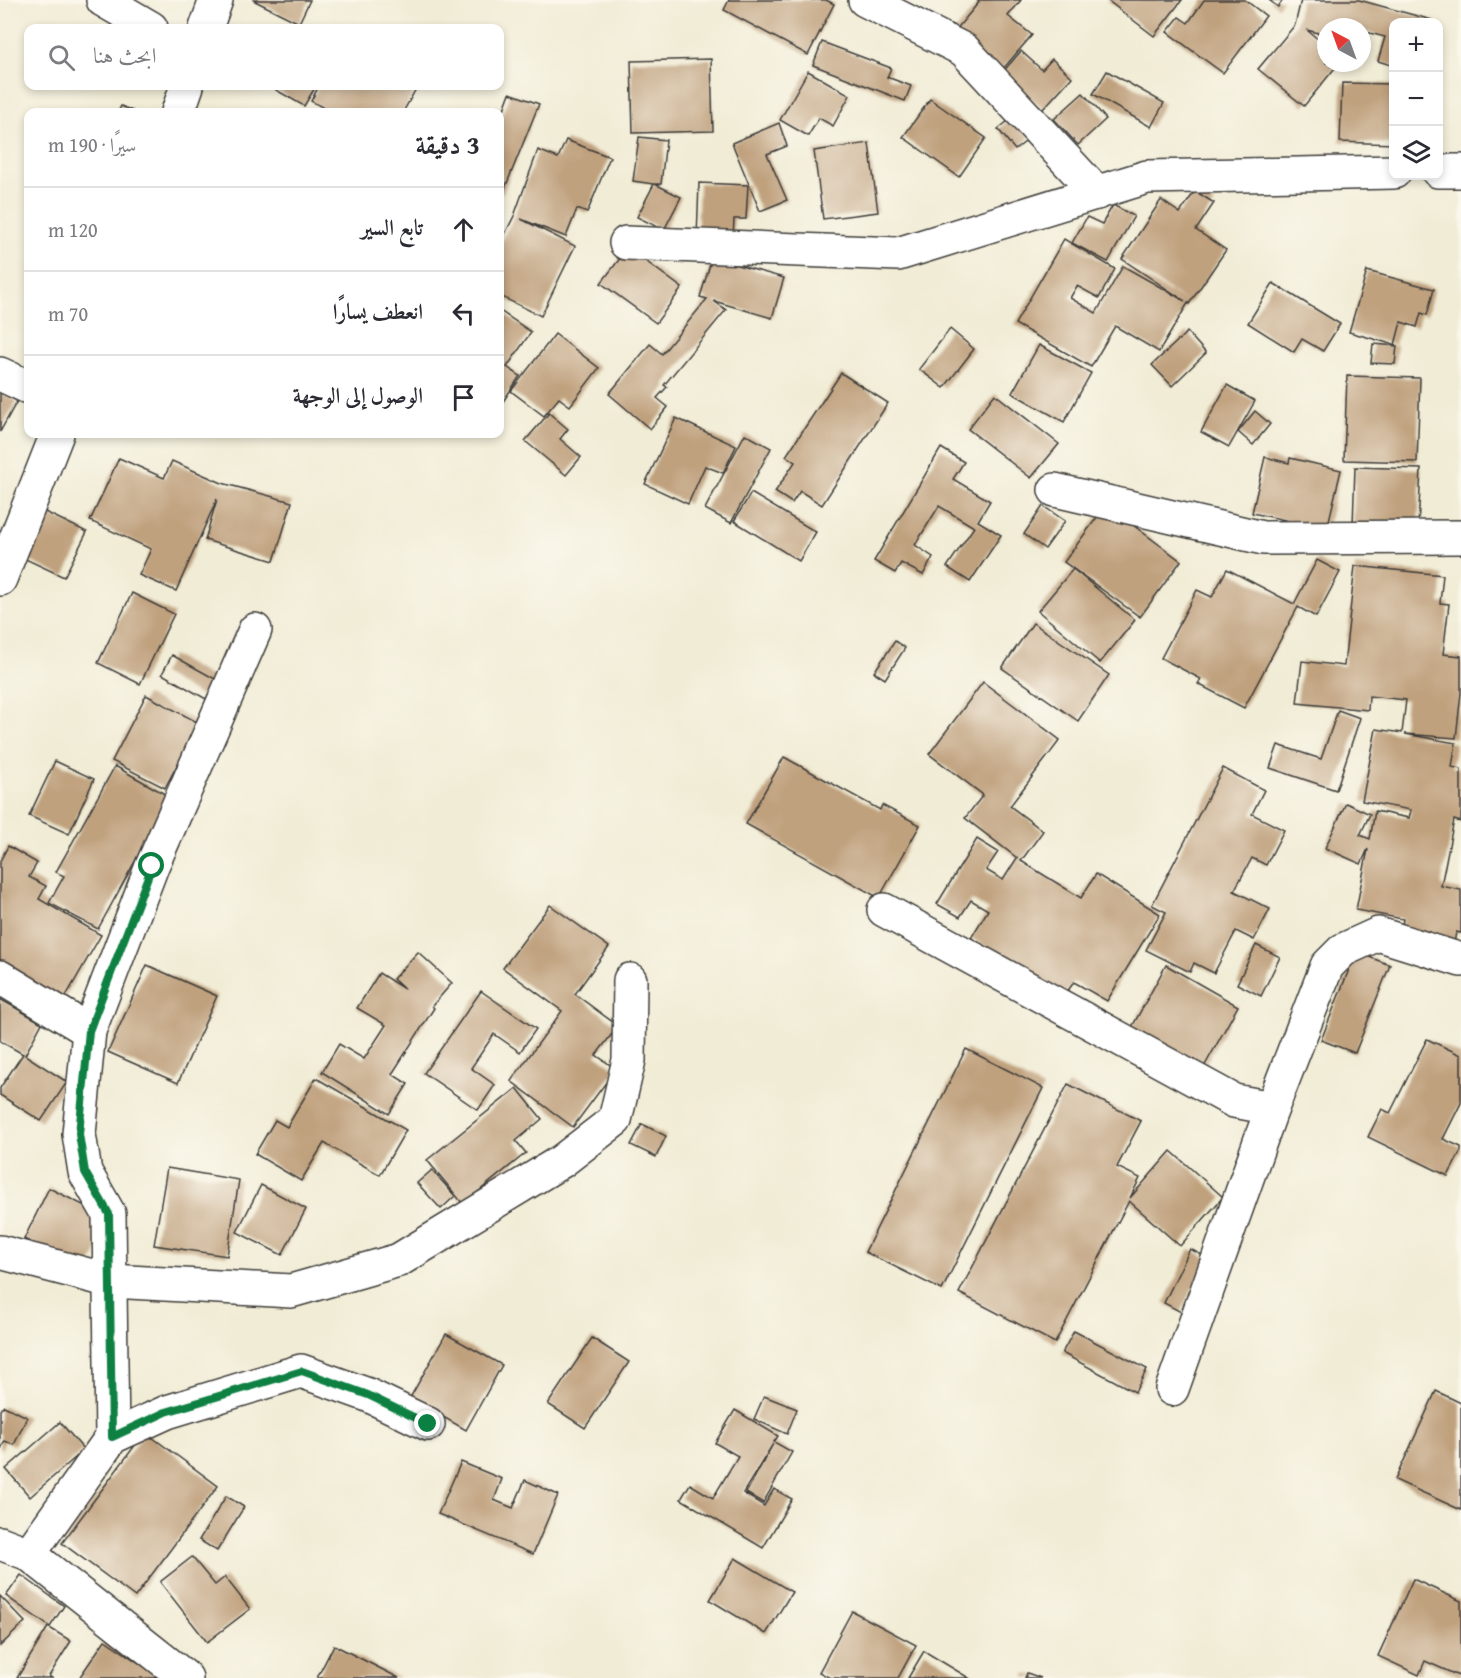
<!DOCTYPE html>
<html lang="ar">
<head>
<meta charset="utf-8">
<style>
	body { margin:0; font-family:"Gentium Book Plus",Amiri,serif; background:#f2f2f3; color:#2b2b33; direction:rtl }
	.controls { position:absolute; right:18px; top:18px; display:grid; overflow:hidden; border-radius:12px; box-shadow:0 3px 9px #0003 }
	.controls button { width:54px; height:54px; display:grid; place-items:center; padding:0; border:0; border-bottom:2px solid #e1e1e2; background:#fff; color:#2b2b33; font:30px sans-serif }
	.compass { position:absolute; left:1317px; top:18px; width:54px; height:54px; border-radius:50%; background:#fff; box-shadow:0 3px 9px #0003; rotate:319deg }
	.stop { position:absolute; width:18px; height:18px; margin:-14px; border:4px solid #0b8043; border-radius:50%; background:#fff }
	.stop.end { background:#0b8043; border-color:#fff; box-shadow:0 2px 6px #0008 }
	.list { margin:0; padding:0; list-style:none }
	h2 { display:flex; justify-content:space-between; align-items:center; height:78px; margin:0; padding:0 24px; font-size:26px }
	h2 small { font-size:20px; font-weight:400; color:#7c7c81 }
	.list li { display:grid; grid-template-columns:39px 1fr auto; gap:18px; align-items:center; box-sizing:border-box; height:84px; padding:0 24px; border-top:2px solid #e1e1e2 }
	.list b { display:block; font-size:22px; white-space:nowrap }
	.list em { font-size:20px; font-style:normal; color:#7c7c81 }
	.icon { flex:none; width:33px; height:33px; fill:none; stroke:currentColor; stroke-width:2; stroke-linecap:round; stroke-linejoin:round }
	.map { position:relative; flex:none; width:1461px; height:1678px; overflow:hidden; direction:ltr }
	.search { position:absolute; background:#fff; box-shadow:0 3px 9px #0003; left:24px; top:24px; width:480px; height:66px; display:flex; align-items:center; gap:15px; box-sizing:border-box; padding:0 21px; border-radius:12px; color:#7c7c81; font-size:22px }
	.panel { position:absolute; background:#fff; box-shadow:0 3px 9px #0003; left:24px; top:108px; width:480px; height:330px; border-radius:12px; direction:rtl }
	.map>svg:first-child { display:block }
	.building { fill:#c0a17e }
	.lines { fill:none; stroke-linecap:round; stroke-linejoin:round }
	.minor-casing { stroke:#3c3b38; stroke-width:36 }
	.minor { stroke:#fff; stroke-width:33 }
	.route { stroke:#0b8043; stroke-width:8 }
</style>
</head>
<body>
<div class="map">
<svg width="1461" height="1678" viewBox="0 0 1461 1678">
	<rect width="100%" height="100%" fill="#fbf7ec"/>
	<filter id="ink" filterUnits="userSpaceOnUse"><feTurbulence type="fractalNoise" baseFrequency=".0167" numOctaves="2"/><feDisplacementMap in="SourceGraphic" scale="12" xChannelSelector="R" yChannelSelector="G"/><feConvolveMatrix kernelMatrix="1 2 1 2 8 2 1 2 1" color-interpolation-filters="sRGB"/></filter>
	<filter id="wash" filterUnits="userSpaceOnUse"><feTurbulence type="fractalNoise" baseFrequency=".008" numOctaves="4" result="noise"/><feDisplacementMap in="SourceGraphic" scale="24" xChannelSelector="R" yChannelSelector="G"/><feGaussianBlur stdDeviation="1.35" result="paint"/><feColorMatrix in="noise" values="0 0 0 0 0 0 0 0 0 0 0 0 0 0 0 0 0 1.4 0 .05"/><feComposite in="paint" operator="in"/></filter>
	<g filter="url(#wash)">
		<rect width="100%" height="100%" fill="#f1ecd5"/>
		<g id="blocks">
			<!-- building -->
			<g class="building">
				<polygon points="253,0 310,0 299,23"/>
				<polygon points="729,0 826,0 834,4 808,55 724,10"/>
				<polygon points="977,0 1021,0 1008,16 1032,35 997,76 950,37 979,2"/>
				<polygon points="1107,0 1182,0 1154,36"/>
				<polygon points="1204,0 1245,0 1266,16 1223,73 1167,32 1179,17 1188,23"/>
				<polygon points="1269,0 1283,0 1278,7"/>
				<polygon points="1301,0 1359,0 1432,20 1431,22 1394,22 1394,66 1378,61 1385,37 1362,31 1362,27 1326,27 1326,35 1307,30 1326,46 1326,63 1339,63 1304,106 1258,69 1295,25"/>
				<polygon points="822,42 891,68 887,77 911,86 905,101 813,65"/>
				<polygon points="1021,51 1042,70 1052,59 1072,77 1043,109 1002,73"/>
				<polygon points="711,59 713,131 633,133 631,61"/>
				<polygon points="808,71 850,95 833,126 819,118 808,136 780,120"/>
				<polygon points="1107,71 1164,103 1151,127 1093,94"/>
				<polygon points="1342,83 1394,84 1394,144 1340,142"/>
				<polygon points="278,86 316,86 304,106 276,90"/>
				<polygon points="319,86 414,86 417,87 403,112 331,112 311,101"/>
				<polygon points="510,93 539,104 503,193 500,192 500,120"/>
				<polygon points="1083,93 1106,119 1078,145 1054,119"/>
				<polygon points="930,99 986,138 959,177 903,137"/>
				<polygon points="121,106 135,112 118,112"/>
				<polygon points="1013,117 1030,138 1015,150 998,129"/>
				<polygon points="779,123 787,146 767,154 787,200 760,211 732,143"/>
				<polygon points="639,137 666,140 661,184 655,184 681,197 664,230 637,217 654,184 633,181"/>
				<polygon points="566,140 610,157 587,213 577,209 566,237 521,219 575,246 541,316 500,296 500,244 514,216 538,150 558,158"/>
				<polygon points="869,143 878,212 823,219 814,151"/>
				<polygon points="699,183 748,185 746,219 734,219 733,239 697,238"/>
				<polygon points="1195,191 1214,203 1196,230 1226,250 1189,304 1188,303 1159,352 1115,326 1091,367 1015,324 1064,239 1115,269 1099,298 1077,286 1070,298 1096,313 1123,266 1185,301 1122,259 1161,200 1180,213"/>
				<polygon points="1113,205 1134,216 1108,262 1072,243 1087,217 1102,224"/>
				<polygon points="628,248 682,288 656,323 601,283"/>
				<polygon points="712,258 784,278 772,318 714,301 726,310 664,385 667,387 657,398 668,407 650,429 609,394 650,344 662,354 707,299 700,297"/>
				<polygon points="1367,271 1434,289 1427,315 1421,313 1417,327 1401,322 1395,345 1349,332"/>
				<polygon points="1273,283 1340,324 1323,351 1302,339 1294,352 1248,323"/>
				<polygon points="500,311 531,332 507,367 520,376 500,406"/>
				<polygon points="950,329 974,349 944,388 919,369"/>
				<polygon points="1187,332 1206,353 1172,386 1152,365"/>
				<polygon points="555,334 599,368 570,406 559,398 544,416 511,391"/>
				<polygon points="1373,344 1397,346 1395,364 1371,363"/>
				<polygon points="1039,345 1091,373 1064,422 1012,393"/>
				<polygon points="841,373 888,403 822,505 800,491 792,503 775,492 795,462 786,456"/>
				<polygon points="1347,376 1420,378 1417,462 1344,460"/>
				<polygon points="1227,385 1255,401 1229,447 1201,432"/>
				<polygon points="0,392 17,401 0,432"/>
				<polygon points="995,394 1059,444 1031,478 968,429"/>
				<polygon points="1255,411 1270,424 1253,445 1238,432"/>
				<polygon points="549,413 568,429 560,439 581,457 566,475 525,441"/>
				<polygon points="676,418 736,446 723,473 705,466 688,504 645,484"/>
				<polygon points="745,434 771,448 731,523 705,509"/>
				<polygon points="941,448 964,462 953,479 990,501 978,521 1001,535 970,582 947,567 974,527 939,506 915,545 933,557 923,575 901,563 895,573 874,561"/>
				<polygon points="1265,457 1289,463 1290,458 1341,470 1327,529 1252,513"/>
				<polygon points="119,458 164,478 172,461 222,483 292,502 274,561 205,540 217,499 176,591 139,575 151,549 90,521"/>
				<polygon points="1355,467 1421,469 1418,527 1353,525"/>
				<polygon points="751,493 816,532 799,561 734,521"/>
				<polygon points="1106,505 1181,561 1140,617 1064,562"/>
				<polygon points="1043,506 1065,521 1045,549 1024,534"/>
				<polygon points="43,511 87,532 64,577 21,557"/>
				<polygon points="1317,560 1340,572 1316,617 1298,607 1244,708 1198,684 1201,679 1161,658 1197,590 1212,597 1227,569 1294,604"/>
				<polygon points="1355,566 1443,575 1440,603 1449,604 1443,654 1461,656 1461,693 1456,738 1405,734 1456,743 1452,767 1461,769 1461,822 1454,820 1441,886 1461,890 1461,933 1456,932 1453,949 1400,939 1403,919 1356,910 1368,849 1361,864 1325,848 1346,803 1370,814 1360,835 1370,839 1375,811 1409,818 1411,810 1362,801 1376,729 1402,733 1406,700 1369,696 1368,710 1297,703 1302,661 1344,666"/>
				<polygon points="1073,569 1135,620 1100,663 1038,611"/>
				<polygon points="132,593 174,614 140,684 98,663"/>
				<polygon points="1033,623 1109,675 1078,721 1002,668"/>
				<polygon points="895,641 905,648 885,679 874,672"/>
				<polygon points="172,655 217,680 206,699 162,674"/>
				<polygon points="983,682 1060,740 1010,806 1043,831 1021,861 1081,898 1096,874 1160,914 1107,1001 1074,982 1065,995 971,938 988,910 971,900 960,917 937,904 977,839 998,852 986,870 1003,880 1017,858 965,818 983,795 929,754"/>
				<polygon points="146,695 199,723 165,788 112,761"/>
				<polygon points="1338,710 1360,718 1336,790 1270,768 1278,745 1321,759"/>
				<polygon points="784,757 880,810 882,805 920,825 879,898 746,824"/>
				<polygon points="55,761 94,779 69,834 29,816"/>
				<polygon points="115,766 170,797 98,929 49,903 64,876 56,872"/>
				<polygon points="1223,768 1264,790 1252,814 1284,830 1266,865 1252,858 1234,891 1270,909 1254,940 1236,931 1214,973 1194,963 1190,972 1146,950 1166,912 1152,905"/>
				<polygon points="8,846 37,863 29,877 46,886 39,899 101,935 62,1003 0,967 0,861"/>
				<polygon points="550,905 609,947 575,994 618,1026 596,1055 616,1069 573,1127 511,1081 562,1011 503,968"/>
				<polygon points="1256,945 1280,957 1261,996 1237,984"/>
				<polygon points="418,952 452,983 432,1006 434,1008 392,1074 408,1084 389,1114 322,1072 339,1044 364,1059 386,1025 357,1008 379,973 404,989 393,979"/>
				<polygon points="1356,952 1390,965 1355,1053 1321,1040"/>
				<polygon points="147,965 217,996 178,1083 108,1052"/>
				<polygon points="1166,965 1238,1006 1199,1076 1127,1036"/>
				<polygon points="481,991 536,1029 520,1052 494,1034 471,1068 495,1085 478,1110 424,1073"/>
				<polygon points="0,999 42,1023 25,1055 67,1082 41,1121 0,1095 0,1088 23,1054 0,1041"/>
				<polygon points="1427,1039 1461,1055 1461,1103 1443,1139 1461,1147 1461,1151 1448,1176 1368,1137 1382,1109 1390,1113"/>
				<polygon points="966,1049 1043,1088 942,1290 865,1252"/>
				<polygon points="316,1078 406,1130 380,1175 324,1143 301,1181 255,1154 275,1120 287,1127"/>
				<polygon points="1068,1084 1141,1121 1117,1167 1140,1178 1130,1198 1171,1151 1223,1197 1180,1246 1129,1201 1055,1343 959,1293"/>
				<polygon points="517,1088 542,1119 516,1141 526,1153 463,1204 427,1160"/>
				<polygon points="642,1124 666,1136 656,1157 631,1145"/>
				<polygon points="167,1168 239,1180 227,1256 154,1245"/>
				<polygon points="432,1170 455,1196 441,1209 417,1183"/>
				<polygon points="261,1185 306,1209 282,1255 237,1232"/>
				<polygon points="49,1188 113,1220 87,1271 24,1239"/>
				<polygon points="1190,1249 1208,1258 1181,1312 1164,1303"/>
				<polygon points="1074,1331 1147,1369 1135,1392 1062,1353"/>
				<polygon points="446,1334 502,1365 466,1430 410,1398"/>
				<polygon points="592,1338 629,1362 585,1428 548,1404"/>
				<polygon points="1436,1391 1461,1403 1461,1510 1395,1480"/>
				<polygon points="764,1396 797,1409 787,1434 754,1419"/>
				<polygon points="4,1406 27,1417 14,1445 5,1441 0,1451 0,1410"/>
				<polygon points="735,1410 778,1436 774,1442 792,1452 763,1503 746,1493 773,1444 743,1493 764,1506 774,1489 792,1499 763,1548 681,1499 690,1484 713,1498 738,1456 715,1443"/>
				<polygon points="60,1422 84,1450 30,1497 6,1469"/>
				<polygon points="145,1432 218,1486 135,1597 62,1543"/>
				<polygon points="461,1462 502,1479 494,1500 513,1508 525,1480 558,1495 533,1554 438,1514"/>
				<polygon points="226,1496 244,1507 217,1551 199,1540"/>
				<polygon points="192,1557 215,1585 225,1577 250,1609 207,1642 160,1582"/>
				<polygon points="735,1558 792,1592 766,1634 710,1600"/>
				<polygon points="21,1575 64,1606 50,1627 6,1596"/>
				<polygon points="1413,1579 1461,1601 1461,1677 1425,1661 1419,1675 1378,1656"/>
				<polygon points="0,1596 25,1622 0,1646"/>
				<polygon points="852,1611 916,1645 898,1678 830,1678 819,1672"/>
				<polygon points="48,1627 71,1641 49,1676 52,1678 17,1678"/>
				<polygon points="105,1640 161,1678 79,1678"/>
				<polygon points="334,1645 399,1678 317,1678"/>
				<polygon points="924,1651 969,1678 908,1678"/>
				<polygon points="1027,1673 1041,1678 1025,1678"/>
			</g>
		</g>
	</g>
	<g filter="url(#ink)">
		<use href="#blocks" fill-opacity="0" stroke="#3c3b38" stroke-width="1.5"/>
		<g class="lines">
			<defs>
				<g id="minor">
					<polyline points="103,0 151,28"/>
					<polyline points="865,0 964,50 1097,193"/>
					<polyline points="206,28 216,0"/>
					<polyline points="178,112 187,86"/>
					<polyline points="1438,171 1461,171"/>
					<polyline points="626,243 898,254 1147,177 1394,172"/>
					<polyline points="0,374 28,387"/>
					<polyline points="1055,490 1263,538 1461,537"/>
					<polyline points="0,579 57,434"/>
					<polyline points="884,910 1234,1101 1272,1108 1327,966 1343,950 1378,934 1461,960"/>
					<polyline points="0,977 89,1031"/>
					<polyline points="0,1252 111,1281 291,1291 399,1260 562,1161 615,1120 629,1060 630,980"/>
					<polyline points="1172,1389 1272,1108"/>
					<polyline points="112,1437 109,1214 85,1172 79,1134 89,1031 152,866 255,630"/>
					<polyline points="0,1543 29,1554 186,1678"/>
					<polyline points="29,1554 112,1437 167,1412 301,1371 368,1395 428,1424"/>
				</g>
			</defs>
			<!-- minor casing -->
			<use href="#minor" class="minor-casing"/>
			<!-- minor -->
			<use href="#minor" class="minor"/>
		</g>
	</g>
	<g class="lines" filter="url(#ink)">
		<!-- route -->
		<polyline class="route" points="152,866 89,1031 79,1134 85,1172 109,1214 112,1437 166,1412 302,1371 368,1395 428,1424"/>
	</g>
</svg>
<div class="controls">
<button>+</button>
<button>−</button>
<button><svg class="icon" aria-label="layers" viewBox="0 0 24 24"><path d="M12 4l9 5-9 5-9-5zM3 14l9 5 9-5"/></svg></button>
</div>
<svg class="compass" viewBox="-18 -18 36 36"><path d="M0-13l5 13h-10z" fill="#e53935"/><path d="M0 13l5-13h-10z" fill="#7c7c81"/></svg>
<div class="stop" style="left:152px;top:866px"></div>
<div class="stop end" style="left:428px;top:1424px"></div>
<div class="search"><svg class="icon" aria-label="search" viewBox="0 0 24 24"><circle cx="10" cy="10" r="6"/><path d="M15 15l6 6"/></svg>ابحث هنا</div>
<section class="panel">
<h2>3 دقيقة<small>سيرًا · 190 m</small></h2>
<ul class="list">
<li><svg class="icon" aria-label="ahead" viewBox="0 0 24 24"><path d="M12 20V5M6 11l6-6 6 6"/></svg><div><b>تابع السير</b></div><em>120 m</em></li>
<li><svg class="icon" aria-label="left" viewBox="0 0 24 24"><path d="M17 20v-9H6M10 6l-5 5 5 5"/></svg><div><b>انعطف يسارًا</b></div><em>70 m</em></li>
<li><svg class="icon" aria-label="arrive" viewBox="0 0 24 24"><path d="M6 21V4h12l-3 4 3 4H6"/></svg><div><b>الوصول إلى الوجهة</b></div></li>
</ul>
</section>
</div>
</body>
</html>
